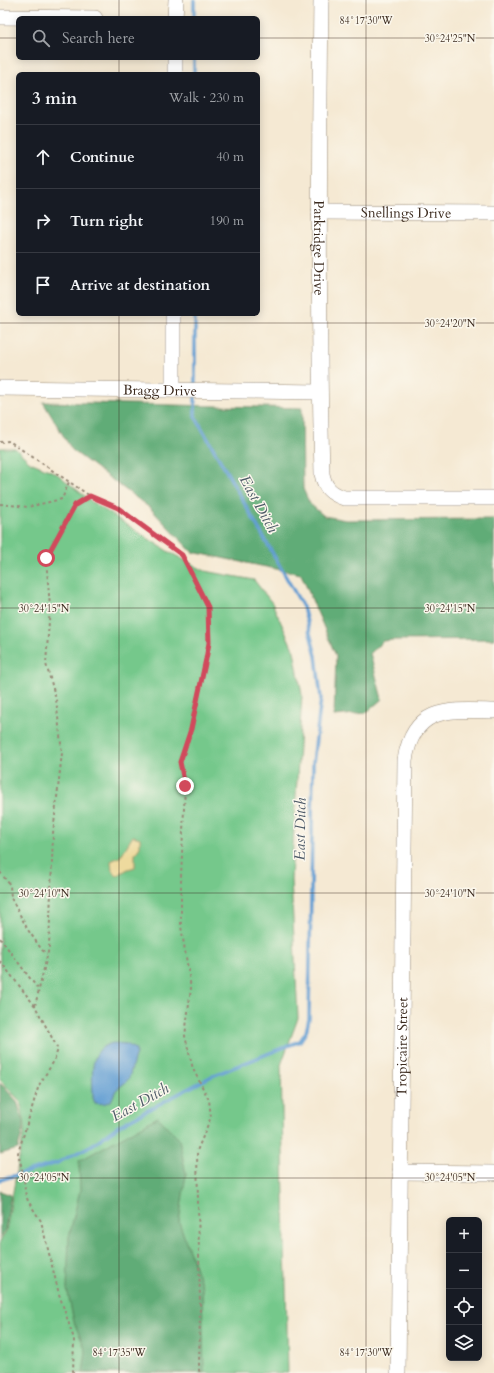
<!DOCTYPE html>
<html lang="en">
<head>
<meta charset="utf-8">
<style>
	body { margin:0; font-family:Cardo,serif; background:#242831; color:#f1f3f6 }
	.controls { position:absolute; right:12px; bottom:12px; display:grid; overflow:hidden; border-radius:6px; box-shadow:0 2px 10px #0003 }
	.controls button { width:36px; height:36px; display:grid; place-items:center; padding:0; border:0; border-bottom:1px solid #363941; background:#171b24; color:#f1f3f6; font:20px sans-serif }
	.stop { position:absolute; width:12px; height:12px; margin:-9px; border:3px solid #d1495b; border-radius:50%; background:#fff }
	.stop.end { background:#d1495b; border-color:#fff; box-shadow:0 1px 4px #0008 }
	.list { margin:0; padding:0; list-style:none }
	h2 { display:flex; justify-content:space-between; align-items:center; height:52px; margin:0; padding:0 16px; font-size:17px }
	h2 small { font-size:13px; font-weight:400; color:#9ea1a6 }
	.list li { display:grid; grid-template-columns:26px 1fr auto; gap:12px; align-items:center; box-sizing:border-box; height:64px; padding:0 16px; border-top:1px solid #363941 }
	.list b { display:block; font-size:15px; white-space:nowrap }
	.list em { font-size:13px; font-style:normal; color:#9ea1a6 }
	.icon { flex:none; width:22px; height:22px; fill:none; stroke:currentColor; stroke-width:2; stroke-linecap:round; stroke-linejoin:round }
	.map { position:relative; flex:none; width:494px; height:1373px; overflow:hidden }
	.search { position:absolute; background:#171b24; box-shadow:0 2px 10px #0003; left:16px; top:16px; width:244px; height:44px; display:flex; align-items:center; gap:10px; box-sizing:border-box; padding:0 14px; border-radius:6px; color:#9ea1a6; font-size:15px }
	.panel { position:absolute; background:#171b24; box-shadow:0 2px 10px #0003; left:16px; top:72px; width:244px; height:244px; border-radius:6px }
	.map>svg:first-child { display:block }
	.green { fill:#75c88b; stroke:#587954 }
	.forest { fill:#60ac77; stroke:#4e6b4a }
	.sand { fill:#eeda9e; stroke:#94825e }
	.water { fill:#629ed3; stroke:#4e6478 }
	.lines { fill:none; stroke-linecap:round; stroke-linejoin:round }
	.stream { stroke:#629ed3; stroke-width:3.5 }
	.minor-casing { stroke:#988a78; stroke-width:16 }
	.path { stroke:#988a78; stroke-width:2; stroke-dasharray:3 3; stroke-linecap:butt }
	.minor { stroke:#fff; stroke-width:15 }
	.route { stroke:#d1495b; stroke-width:5 }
	.ticks { fill:none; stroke:#3b2a1e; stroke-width:1; stroke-opacity:0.45 }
	.labels { text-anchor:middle; stroke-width:3; stroke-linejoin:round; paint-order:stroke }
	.street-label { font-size:14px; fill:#3b2a1e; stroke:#fbf7ec }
	.water-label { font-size:15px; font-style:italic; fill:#4b5866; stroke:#fbf7ec }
	.ticks-label { font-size:10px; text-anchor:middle; fill:#3b2a1e; stroke:#fbf7ec; stroke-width:3; stroke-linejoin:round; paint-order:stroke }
</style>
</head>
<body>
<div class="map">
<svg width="494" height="1373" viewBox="0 0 494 1373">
	<rect width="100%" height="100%" fill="#fbf7ec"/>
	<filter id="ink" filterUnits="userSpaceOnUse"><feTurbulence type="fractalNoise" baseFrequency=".025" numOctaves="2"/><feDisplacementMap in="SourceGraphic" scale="8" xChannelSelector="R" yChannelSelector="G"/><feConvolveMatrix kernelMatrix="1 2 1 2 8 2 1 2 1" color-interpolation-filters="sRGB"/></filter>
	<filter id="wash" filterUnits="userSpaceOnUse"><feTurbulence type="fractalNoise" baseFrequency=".012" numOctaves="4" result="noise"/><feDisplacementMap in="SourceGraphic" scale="16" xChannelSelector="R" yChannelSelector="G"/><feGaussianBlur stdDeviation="0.9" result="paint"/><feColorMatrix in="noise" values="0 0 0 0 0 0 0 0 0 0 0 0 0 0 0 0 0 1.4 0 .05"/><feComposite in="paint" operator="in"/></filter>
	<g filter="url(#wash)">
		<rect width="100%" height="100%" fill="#f5e9d3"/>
		<!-- green -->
		<polygon class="green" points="0,448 15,448 30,462 56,473 92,502 169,552 205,571 254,580 272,603 294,651 302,695 291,880 298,1018 281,1065 288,1373 0,1373 0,1242 6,1231 25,1125 20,1101 0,1080"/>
		<!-- forest -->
		<g class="forest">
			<polygon points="43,402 302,408 303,489 310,504 324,516 346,520 494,519 494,639 392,640 383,641 370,653 382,699 366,713 334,716 336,656 301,574 192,552 150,508 72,450"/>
			<polygon points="0,1083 17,1101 24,1124 18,1149 0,1154"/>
			<polygon points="158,1117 179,1139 186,1174 179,1222 202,1286 204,1373 83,1373 86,1351 74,1322 67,1289 69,1237 80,1190 79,1161"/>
			<polygon points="0,1191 11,1195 5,1230 0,1239"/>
		</g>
		<!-- sand -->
		<polygon class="sand" points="133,836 140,838 140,847 135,854 135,867 128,869 116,876 112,870 111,861 120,857"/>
		<!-- water -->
		<path class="water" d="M113,1043L127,1044L136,1050V1053L129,1078L126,1082L116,1090L111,1101C105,1104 102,1104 95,1103L93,1098C93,1077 87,1048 113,1043Z"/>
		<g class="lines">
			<!-- stream -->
			<g class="stream">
				<polyline points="194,0 194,18"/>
				<polyline points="194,58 194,74"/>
				<polyline points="195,314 195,387"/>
				<polyline points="0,1180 57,1163 92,1145 120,1125 212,1076 300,1041 306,1032 309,1019 313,763 321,698 316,656 303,607 195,416 195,393"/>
			</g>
		</g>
	</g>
	<g filter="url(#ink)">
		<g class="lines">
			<defs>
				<g id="minor">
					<path id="s1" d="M321,0C319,158 318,316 322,474C325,488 330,493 344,498H494"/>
					<polyline points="0,17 95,18"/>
					<polyline points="175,18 176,0"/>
					<polyline points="175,74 175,58"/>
					<path id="s2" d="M319,212L494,213"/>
					<path id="s3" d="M0,388L320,392"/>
					<polyline points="173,390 173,314"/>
					<polyline points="400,1172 494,1173"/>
					<path id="s4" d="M398,1373L405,760C414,705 450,710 494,711"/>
				</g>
			</defs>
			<!-- minor casing -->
			<use href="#minor" class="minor-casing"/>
			<!-- path -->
			<g class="path">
				<polyline points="0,442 9,441 90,496 118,508 182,555 208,607 209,643 191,729 180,762 185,786 181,877 181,926 191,988 185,1036 193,1069 209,1100 211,1117 197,1151 200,1304 199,1370 200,1373"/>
				<polyline points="0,504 28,507 62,499 69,482"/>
				<polyline points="0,872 10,885 11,898 28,930 42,950 47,954"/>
				<polyline points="0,938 38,989"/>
				<polyline points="0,961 35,1006 58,1049 54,1061 39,1085 18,1153 24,1177 25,1192 28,1201 41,1221 59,1294 74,1339 73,1373"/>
				<polyline points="35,1006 49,948 53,833 62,753 56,699 46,664 50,607 46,558 75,505 90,496"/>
			</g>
			<!-- minor -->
			<use href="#minor" class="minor"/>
		</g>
	</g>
	<g class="lines" filter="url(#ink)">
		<!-- route -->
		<polyline class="route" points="46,558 75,505 90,496 118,508 182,555 208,607 209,643 206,659 191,729 180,762 185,786"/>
	</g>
	<!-- ticks -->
	<path class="ticks" d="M119,0V18M366,0V1373M0,38H18M258,38H494M119,58V74M119,314V1373M0,323H494M0,608H494M0,893H494M0,1178H494"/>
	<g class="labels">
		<!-- street labels -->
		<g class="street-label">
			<text dy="5" stroke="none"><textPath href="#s2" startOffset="87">Snellings Drive</textPath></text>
			<text dy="5" stroke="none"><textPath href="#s1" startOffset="248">Parkridge Drive</textPath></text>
			<text dy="5" stroke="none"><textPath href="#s3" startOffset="160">Bragg Drive</textPath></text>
			<text dy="5" stroke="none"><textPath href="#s4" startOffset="326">Tropicaire Street</textPath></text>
		</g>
		<!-- water labels -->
		<g class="water-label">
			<text transform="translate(259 504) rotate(61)" y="5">East Ditch</text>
			<text transform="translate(300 829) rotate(-89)" y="5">East Ditch</text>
			<text transform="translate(140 1102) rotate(-29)" y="5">East Ditch</text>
		</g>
	</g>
	<g class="ticks-label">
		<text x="366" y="24">84°17'30"W</text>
		<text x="450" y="42">30°24'25"N</text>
		<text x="450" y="327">30°24'20"N</text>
		<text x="44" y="612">30°24'15"N</text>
		<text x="450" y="612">30°24'15"N</text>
		<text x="44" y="897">30°24'10"N</text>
		<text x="450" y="897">30°24'10"N</text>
		<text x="44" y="1181">30°24'05"N</text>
		<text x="450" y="1181">30°24'05"N</text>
		<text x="119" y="1356">84°17'35"W</text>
		<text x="366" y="1356">84°17'30"W</text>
	</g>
</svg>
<div class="controls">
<button>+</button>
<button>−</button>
<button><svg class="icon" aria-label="locate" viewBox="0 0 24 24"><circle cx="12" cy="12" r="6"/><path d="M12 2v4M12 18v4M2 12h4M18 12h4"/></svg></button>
<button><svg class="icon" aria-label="layers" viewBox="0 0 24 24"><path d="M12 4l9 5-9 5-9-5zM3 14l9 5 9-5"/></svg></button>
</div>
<div class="stop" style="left:46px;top:558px"></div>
<div class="stop end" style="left:185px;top:786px"></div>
<div class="search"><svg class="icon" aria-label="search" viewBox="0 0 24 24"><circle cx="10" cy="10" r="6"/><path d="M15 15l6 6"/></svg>Search here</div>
<section class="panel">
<h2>3 min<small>Walk · 230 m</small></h2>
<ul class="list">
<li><svg class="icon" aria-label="ahead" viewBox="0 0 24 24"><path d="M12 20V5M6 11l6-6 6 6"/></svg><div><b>Continue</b></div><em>40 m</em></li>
<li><svg class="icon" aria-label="right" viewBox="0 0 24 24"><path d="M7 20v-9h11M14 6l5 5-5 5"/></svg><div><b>Turn right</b></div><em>190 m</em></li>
<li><svg class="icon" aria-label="arrive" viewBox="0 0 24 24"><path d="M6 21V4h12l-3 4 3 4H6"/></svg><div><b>Arrive at destination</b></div></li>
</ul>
</section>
</div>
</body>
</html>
